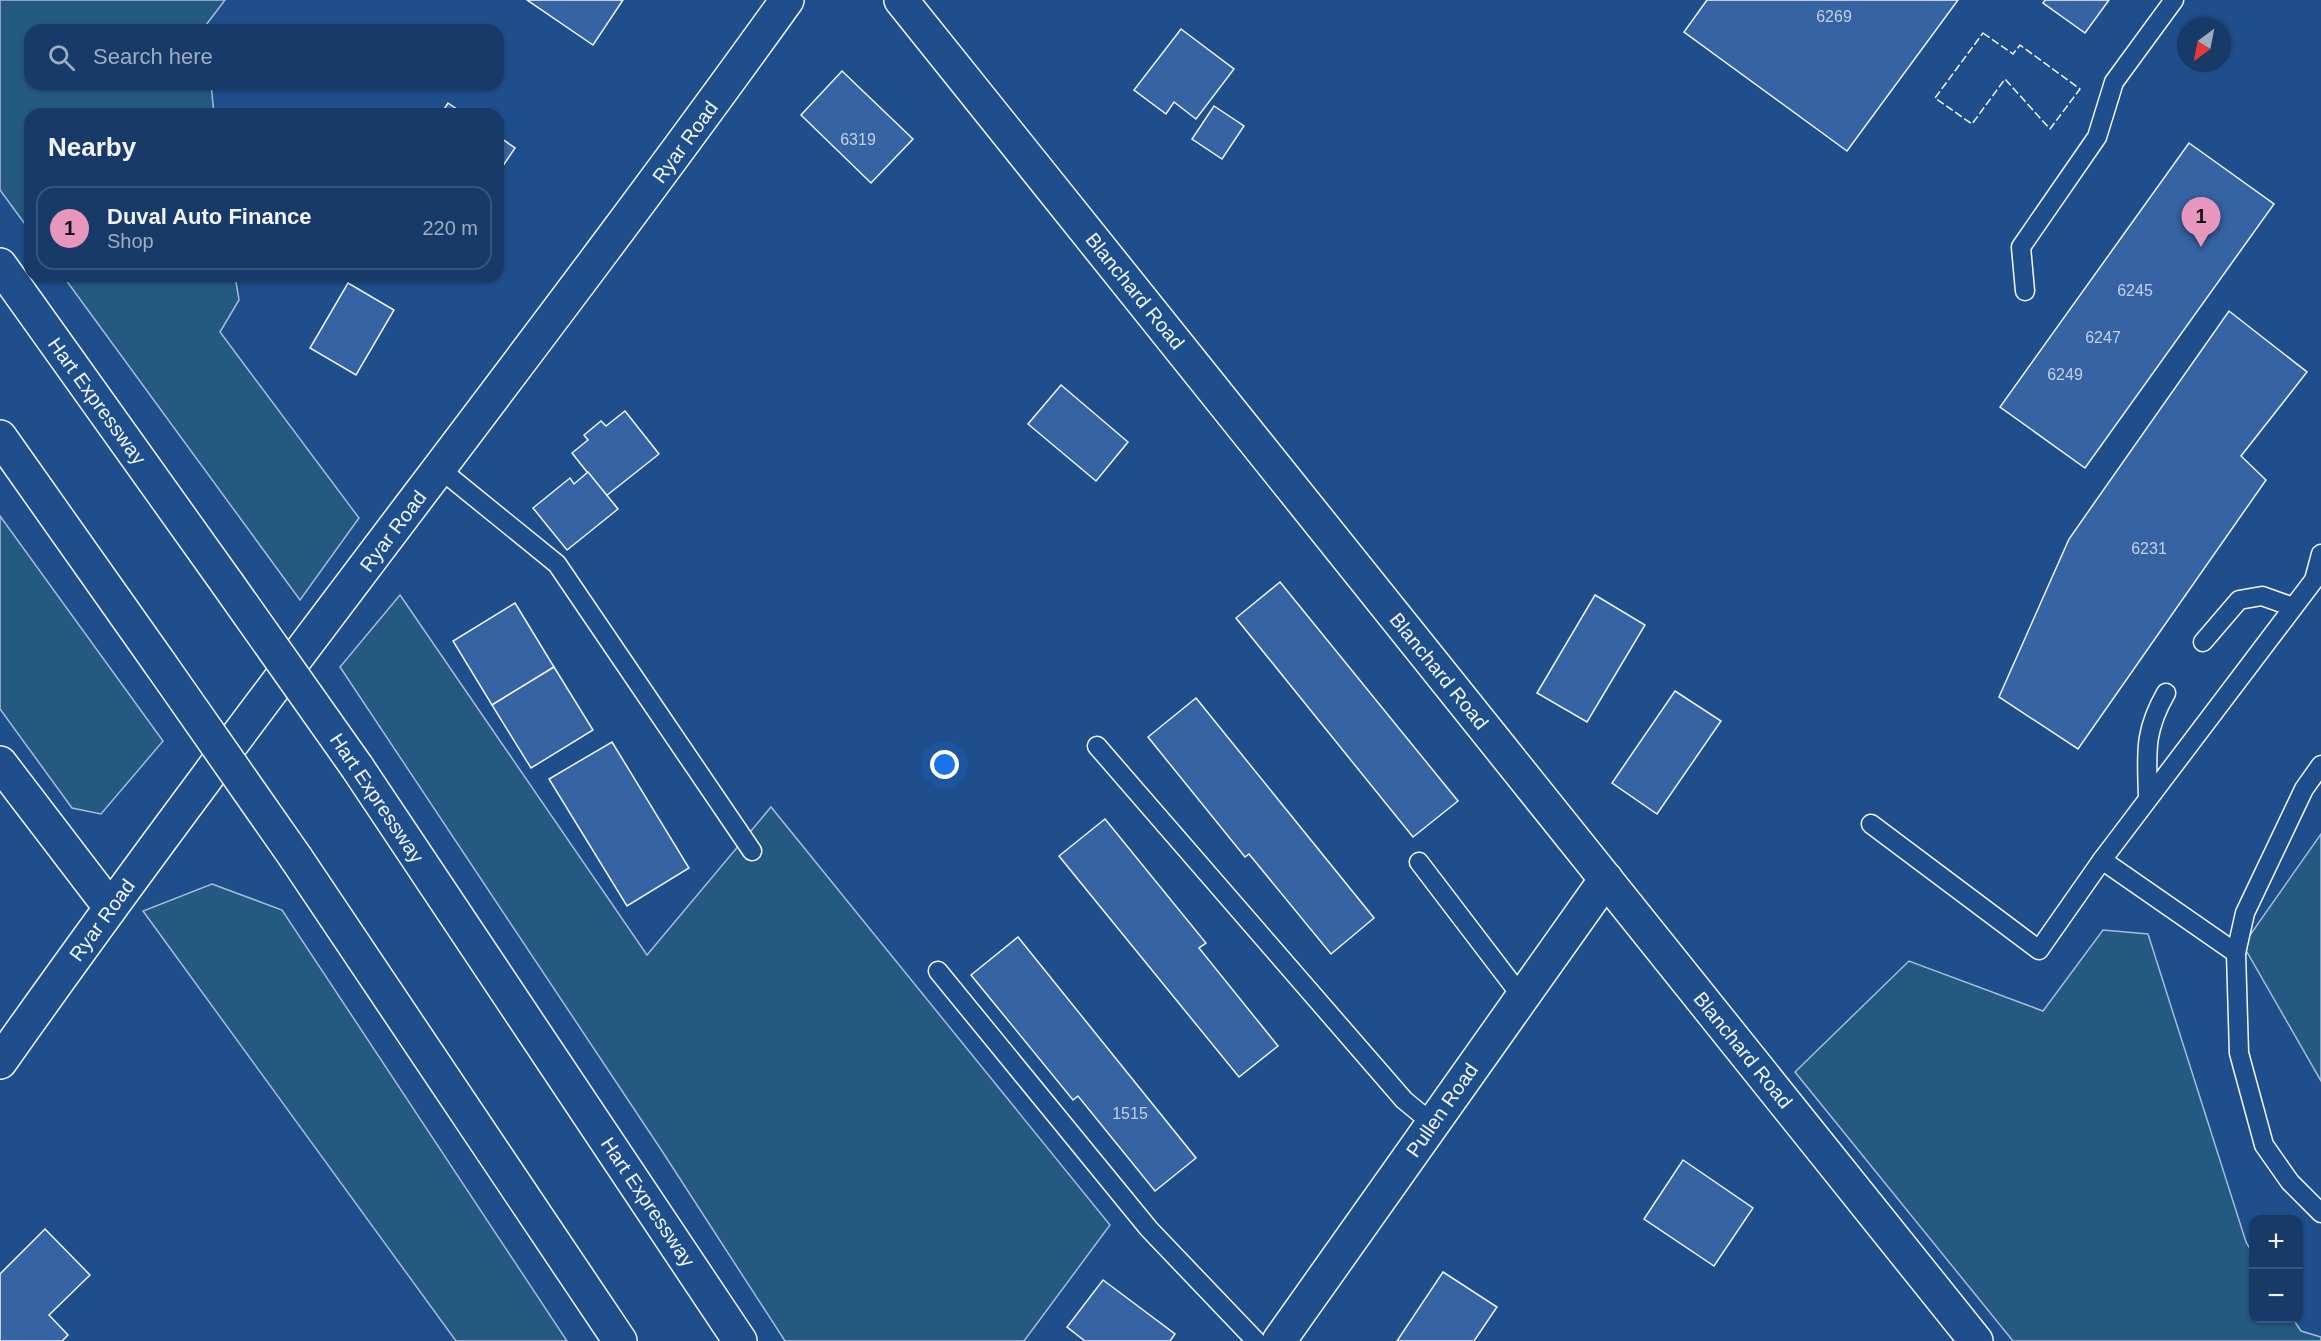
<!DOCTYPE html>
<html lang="en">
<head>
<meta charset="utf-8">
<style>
	body { margin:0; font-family:Helvetica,sans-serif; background:#20416f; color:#f1f3f6 }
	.controls { position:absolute; right:18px; bottom:18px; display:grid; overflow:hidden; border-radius:12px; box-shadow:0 2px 4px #0004 }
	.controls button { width:54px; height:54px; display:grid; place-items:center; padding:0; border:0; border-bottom:2px solid #36547d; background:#173a69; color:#f1f3f6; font:30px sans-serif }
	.compass { position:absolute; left:2177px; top:18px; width:54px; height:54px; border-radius:50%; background:#173a69; box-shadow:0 2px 4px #0004; rotate:212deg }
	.you { position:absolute; left:945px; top:765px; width:21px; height:21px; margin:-15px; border:4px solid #fff; border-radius:50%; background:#1a73e8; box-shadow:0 0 0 9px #1a73e833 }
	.badge { display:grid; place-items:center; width:39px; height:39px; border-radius:50%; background:#e797bd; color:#111; font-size:20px; font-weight:700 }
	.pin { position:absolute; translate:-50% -50px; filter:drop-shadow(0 2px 3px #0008) }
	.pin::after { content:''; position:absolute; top:32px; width:21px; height:18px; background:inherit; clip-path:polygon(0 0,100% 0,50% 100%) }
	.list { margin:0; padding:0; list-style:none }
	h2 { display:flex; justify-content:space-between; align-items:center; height:78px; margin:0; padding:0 24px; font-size:26px }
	h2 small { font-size:20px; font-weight:400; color:#9eadc0 }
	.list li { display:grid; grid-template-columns:39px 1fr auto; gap:18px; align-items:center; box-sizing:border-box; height:84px; margin:0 12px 12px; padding:0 12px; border:2px solid #36547d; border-radius:18px }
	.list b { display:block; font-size:22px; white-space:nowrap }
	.list p { margin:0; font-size:20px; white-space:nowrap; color:#9eadc0 }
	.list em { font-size:20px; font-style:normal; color:#9eadc0 }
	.icon { flex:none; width:33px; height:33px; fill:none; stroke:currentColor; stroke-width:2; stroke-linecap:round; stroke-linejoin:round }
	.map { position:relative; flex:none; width:2321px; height:1341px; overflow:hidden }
	.search { position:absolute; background:#173a69; box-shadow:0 2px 4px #0004; left:24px; top:24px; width:480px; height:66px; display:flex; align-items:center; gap:15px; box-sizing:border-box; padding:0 21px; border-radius:18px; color:#9eadc0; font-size:22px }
	.panel { position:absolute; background:#173a69; box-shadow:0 2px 4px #0004; left:24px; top:108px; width:480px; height:174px; border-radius:18px }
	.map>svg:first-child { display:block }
	.green { fill:#245a82; stroke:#a8bbd7; stroke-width:1.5 }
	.building { fill:#3563a3; stroke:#f2f6ff; stroke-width:1.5 }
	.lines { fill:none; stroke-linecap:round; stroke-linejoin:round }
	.lane-casing { stroke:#f2f6ff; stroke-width:21 }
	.street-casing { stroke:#f2f6ff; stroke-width:36 }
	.highway-casing { stroke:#f2f6ff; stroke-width:36 }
	.lane { stroke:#1f4e8c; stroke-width:18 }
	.street { stroke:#1f4e8c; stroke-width:33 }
	.highway { stroke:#1f4e8c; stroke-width:33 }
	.highway-bridge-casing { stroke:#f2f6ff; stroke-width:36; stroke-linecap:butt }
	.highway-bridge { stroke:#1f4e8c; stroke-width:33 }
	.fence { stroke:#f2f6ff; stroke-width:1.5; stroke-dasharray:8 3; stroke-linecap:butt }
	.labels { text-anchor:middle; stroke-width:4.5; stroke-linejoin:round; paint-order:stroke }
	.number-label { font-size:16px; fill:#c3d1e8 }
	.street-label { font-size:20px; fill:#f2f6ff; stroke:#1f4e8c }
</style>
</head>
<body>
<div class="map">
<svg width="2321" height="1341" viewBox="0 0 2321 1341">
	<rect width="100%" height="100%" fill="#1f4e8c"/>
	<!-- green -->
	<g class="green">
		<polygon points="0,0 225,0 206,25 207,30 30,30 30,84 211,84 214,114 30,114 30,231 0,190"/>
		<polygon points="63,276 235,276 239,300 220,332 359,518 300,600"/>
		<polygon points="0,516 163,741 101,814 72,808 0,709"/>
		<polygon points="400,595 647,955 771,807 1110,1225 1024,1341 785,1341 662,1151 340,667"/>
		<polygon points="2321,834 2321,1081 2243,945"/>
		<polygon points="212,884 282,910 567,1341 456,1341 143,911"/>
		<polygon points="2103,930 2148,934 2246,1242 2253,1254 2254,1318 2293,1319 2301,1331 2321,1337 2321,1341 2013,1341 1795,1072 1909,961 2043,1011"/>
	</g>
	<!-- building -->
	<g class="building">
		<polygon points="527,0 623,0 593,45"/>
		<polygon points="1707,0 1958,0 1847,151 1684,32"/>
		<polygon points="2045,0 2109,0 2085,33 2043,3"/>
		<polygon points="1181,29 1234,69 1196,119 1174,102 1166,114 1134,90"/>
		<polygon points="842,71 913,139 871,183 801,115"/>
		<polygon points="448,103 464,114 441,114"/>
		<polygon points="1214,106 1244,126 1222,159 1192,139"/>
		<polygon points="498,136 515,148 498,173"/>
		<polygon points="2189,143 2274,204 2085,468 2000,407"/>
		<polygon points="348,283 394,310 356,375 310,348"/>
		<polygon points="2229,311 2307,372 2241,456 2266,480 2078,749 1999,697 2069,539"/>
		<polygon points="1061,385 1128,442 1096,481 1028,424"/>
		<polygon points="625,411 659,454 606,496 572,453 588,440 584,435 601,421 606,426"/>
		<polygon points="588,472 618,509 567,550 533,508 570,478 574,484"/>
		<polygon points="1280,582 1458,801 1413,837 1236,618"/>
		<polygon points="1595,595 1645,625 1587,722 1537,693"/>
		<polygon points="515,603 554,667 492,705 453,641"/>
		<polygon points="554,667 593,730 531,768 492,705"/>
		<polygon points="1675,691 1721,721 1657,814 1612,783"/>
		<polygon points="1196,698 1374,918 1331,954 1249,854 1245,857 1148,737"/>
		<polygon points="612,742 689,868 627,906 549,779"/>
		<polygon points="1105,819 1206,943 1199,948 1278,1046 1239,1077 1059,856"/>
		<polygon points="1018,937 1196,1158 1155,1191 1078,1096 1073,1100 971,975"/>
		<polygon points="1683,1160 1753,1208 1714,1266 1644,1219"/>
		<polygon points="45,1229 90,1275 49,1315 68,1335 62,1341 0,1341 0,1274"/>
		<polygon points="1443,1272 1497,1307 1474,1341 1397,1341"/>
		<polygon points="1103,1280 1175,1334 1170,1341 1085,1341 1067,1327"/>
	</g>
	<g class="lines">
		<defs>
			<g id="lane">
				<polyline points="2025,291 2021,247 2097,137 2114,82 2174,0"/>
				<polyline points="440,469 557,564 752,851"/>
				<polyline points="2203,642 2239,600 2262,596 2293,607"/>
				<polyline points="1097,746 1404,1100 1433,1124"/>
				<polyline points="2321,765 2304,789 2245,913 2236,953 2239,1053 2264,1145 2290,1182 2321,1213"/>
				<path d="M2148,798C2147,754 2143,733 2166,693"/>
				<polyline points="1871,824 2039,950 2102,860 2236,953"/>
				<polyline points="2102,860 2314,580 2321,554"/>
				<polyline points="1419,862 1522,997"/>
				<polyline points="938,971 1149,1229 1256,1341"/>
			</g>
			<g id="street">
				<polyline points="901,0 1976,1341"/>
				<polyline points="0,763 110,907"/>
				<path d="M0,1062C254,702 530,358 787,0"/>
				<polyline points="1279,1341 1606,879"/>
			</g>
			<g id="highway">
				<polyline points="0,265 227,583"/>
				<polyline points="0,437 161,665"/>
				<polyline points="357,767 740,1341"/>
				<polyline points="296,858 620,1341"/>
			</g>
		</defs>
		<!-- lane casing -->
		<use href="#lane" class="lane-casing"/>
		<!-- street casing -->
		<use href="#street" class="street-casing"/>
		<!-- highway casing -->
		<use href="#highway" class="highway-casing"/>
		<!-- lane -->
		<use href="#lane" class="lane"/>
		<!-- street -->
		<use href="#street" class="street"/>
		<!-- highway -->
		<use href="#highway" class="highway"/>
		<defs>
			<g id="highway-bridge">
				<polyline points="227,583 357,767"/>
				<polyline points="161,665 296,858"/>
			</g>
		</defs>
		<!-- highway-bridge casing -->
		<use href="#highway-bridge" class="highway-bridge-casing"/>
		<!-- highway-bridge -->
		<use href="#highway-bridge" class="highway-bridge"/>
		<!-- fence -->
		<polygon class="fence" points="1983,33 2013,54 2020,45 2080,89 2050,129 2005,79 1972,124 1935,98"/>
	</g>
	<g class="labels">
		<!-- number labels -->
		<g class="number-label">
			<text x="1834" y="22">6269</text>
			<text x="858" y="145">6319</text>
			<text x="2135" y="296">6245</text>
			<text x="2103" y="343">6247</text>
			<text x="2065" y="380">6249</text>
			<text x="2149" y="554">6231</text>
			<text x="1130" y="1119">1515</text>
		</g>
		<!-- street labels -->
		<g class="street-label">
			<text transform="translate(685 142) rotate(-54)" y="7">Ryar Road</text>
			<text transform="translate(1135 291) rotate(51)" y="7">Blanchard Road</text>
			<text transform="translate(97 401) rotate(54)" y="7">Hart Expressway</text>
			<text transform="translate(393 531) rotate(-53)" y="7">Ryar Road</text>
			<text transform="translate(1439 671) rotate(51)" y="7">Blanchard Road</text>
			<text transform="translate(377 798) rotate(56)" y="7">Hart Expressway</text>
			<text transform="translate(102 920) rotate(-54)" y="7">Ryar Road</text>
			<text transform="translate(1743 1050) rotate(51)" y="7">Blanchard Road</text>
			<text transform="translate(1442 1110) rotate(-55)" y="7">Pullen Road</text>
			<text transform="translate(648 1202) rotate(56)" y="7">Hart Expressway</text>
		</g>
	</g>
</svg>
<div class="controls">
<button>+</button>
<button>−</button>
</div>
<svg class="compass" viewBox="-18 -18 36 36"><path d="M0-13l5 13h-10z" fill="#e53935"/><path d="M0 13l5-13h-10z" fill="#9eadc0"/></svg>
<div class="you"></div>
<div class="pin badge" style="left:2201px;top:247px">1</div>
<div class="search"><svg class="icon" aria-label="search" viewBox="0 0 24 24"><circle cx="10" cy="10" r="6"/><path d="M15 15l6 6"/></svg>Search here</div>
<section class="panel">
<h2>Nearby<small></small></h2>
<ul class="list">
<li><span class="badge">1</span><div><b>Duval Auto Finance</b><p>Shop</p></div><em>220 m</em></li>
</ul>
</section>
</div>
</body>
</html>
